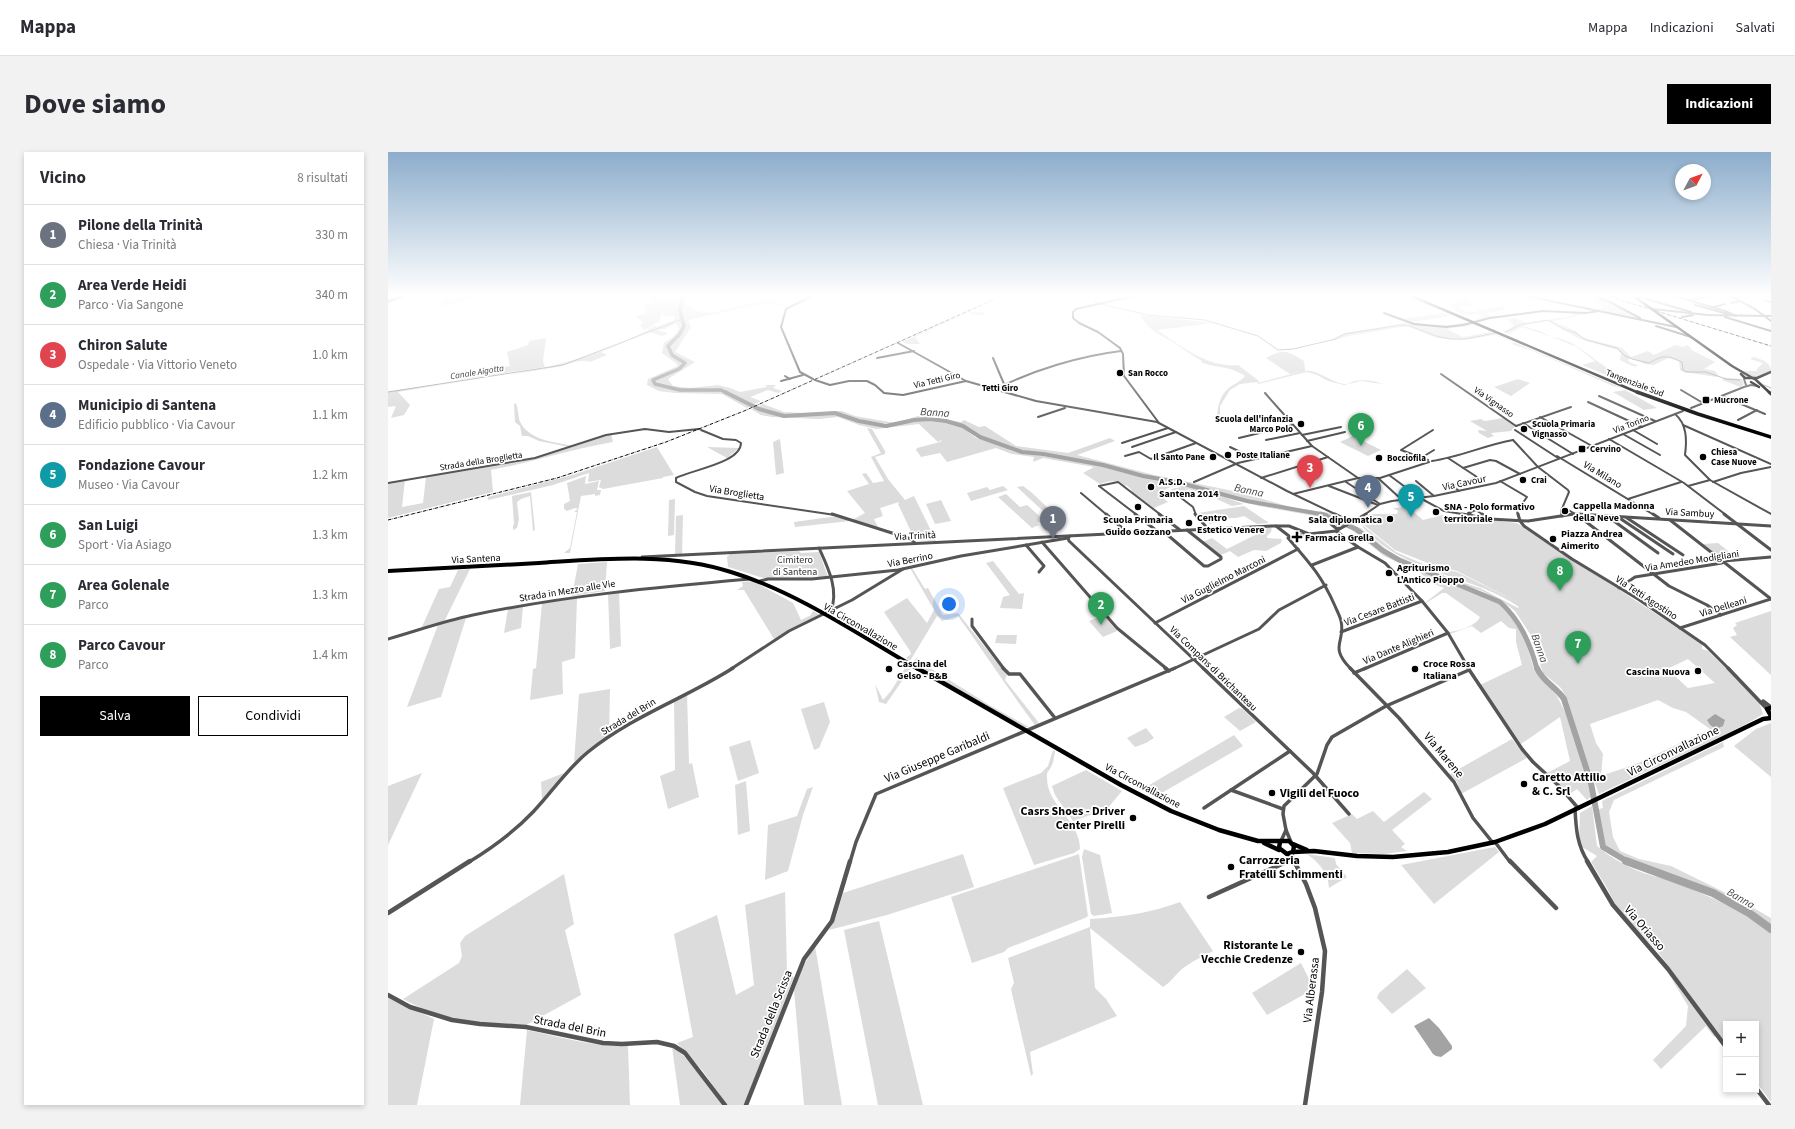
<!DOCTYPE html>
<html lang="it">
<head>
<meta charset="utf-8">
<style>
	body { margin:0; font-family:"Source Sans 3",sans-serif; background:#f2f2f3; color:#2b2b33 }
	.controls { position:absolute; right:12px; bottom:12px; display:grid; overflow:hidden; border-radius:0px; box-shadow:0 2px 6px #0003 }
	.controls button { width:36px; height:36px; display:grid; place-items:center; padding:0; border:0; border-bottom:1px solid #e1e1e2; background:#fff; color:#2b2b33; font:20px sans-serif }
	.compass { position:absolute; left:1287px; top:12px; width:36px; height:36px; border-radius:50%; background:#fff; box-shadow:0 2px 6px #0003; rotate:49deg }
	.you { position:absolute; left:561px; top:452px; width:14px; height:14px; margin:-10px; border:3px solid #fff; border-radius:50%; background:#1a73e8; box-shadow:0 0 0 6px #1a73e833 }
	.badge { display:grid; place-items:center; width:26px; height:26px; border-radius:50%; background:#000; color:#fff; font-size:13px; font-weight:700 }
	.pin { position:absolute; translate:-50% -33px; filter:drop-shadow(0 1px 2px #0008) }
	.pin::after { content:''; position:absolute; top:21px; width:14px; height:12px; background:inherit; clip-path:polygon(0 0,100% 0,50% 100%) }
	.list { margin:0; padding:0; list-style:none }
	h2 { display:flex; justify-content:space-between; align-items:center; height:52px; margin:0; padding:0 16px; font-size:17px }
	h2 small { font-size:13px; font-weight:400; color:#7c7c81 }
	.list li { display:grid; grid-template-columns:26px 1fr auto; gap:12px; align-items:center; box-sizing:border-box; height:60px; padding:0 16px; border-top:1px solid #e1e1e2 }
	.list b { display:block; font-size:15px; white-space:nowrap }
	.list p { margin:0; font-size:13px; white-space:nowrap; color:#7c7c81 }
	.list em { font-size:13px; font-style:normal; color:#7c7c81 }
	.actions { display:flex; gap:8px; padding:12px 16px }
	.actions a { flex:1; padding:9px 0; border:1px solid #000; border-radius:0px; text-align:center; font-size:14px; color:#000 }
	.actions .main { background:#000; color:#fff }
	.map { position:relative; flex:none; width:1383px; height:953px; overflow:hidden; border-radius:0px }
	header { display:flex; align-items:center; gap:24px; box-sizing:border-box; height:56px; padding:0 20px; background:#fff; border-bottom:1px solid #e1e1e2 }
	header strong { font-size:19px }
	nav { display:flex; gap:22px; margin-inline-start:auto; font-size:14px }
	.intro { display:flex; align-items:center; justify-content:space-between; box-sizing:border-box; height:96px; padding:0 24px }
	h1 { margin:0; font-size:28px }
	.button { padding:10px 18px; border-radius:0px; background:#000; color:#fff; font-size:14px; font-weight:700 }
	main { display:flex; gap:24px; padding:0 24px }
	aside { flex:1; background:#fff; border-radius:0px; box-shadow:0 2px 6px #0003 }
	.map>svg:first-child { display:block }
	.green { fill:#dcdcdc; fill-rule:evenodd }
	.water { fill:#a3a3a3 }
	.lines { fill:none; stroke-linecap:round; stroke-linejoin:round }
	.stream { stroke:#a3a3a3; stroke-width:1 }
	.river-far4 { stroke:#a3a3a3; stroke-width:3.5 }
	.river-far3 { stroke:#a3a3a3; stroke-width:4 }
	.river-far2 { stroke:#a3a3a3; stroke-width:5 }
	.river-far1 { stroke:#a3a3a3; stroke-width:6 }
	.river { stroke:#a3a3a3; stroke-width:8 }
	.minor-far3 { stroke:#555; stroke-width:2 }
	.minor-far2 { stroke:#555; stroke-width:3 }
	.minor-far1 { stroke:#555; stroke-width:3.5 }
	.minor { stroke:#555; stroke-width:4.5 }
	.major-far3 { stroke:#000; stroke-width:2.5 }
	.major-far2 { stroke:#000; stroke-width:3 }
	.major-far1 { stroke:#000; stroke-width:4 }
	.major { stroke:#000; stroke-width:4.5 }
	.highway-far1 { stroke:#000; stroke-width:2.5 }
	.highway { stroke:#000; stroke-width:3.5 }
	.rail { stroke:#000; stroke-width:1; stroke-dasharray:3.5 1 0.5 1; stroke-linecap:butt }
	.poi-dot { fill:#000; stroke:#fff; stroke-width:1.5 }
	.labels { text-anchor:middle; stroke-width:3.5; stroke-linejoin:round; paint-order:stroke }
	.far-water-label { font-size:9px; font-style:italic; fill:#444; stroke:#fff }
	.far-poi-label { font-size:9px; font-weight:bold; fill:#000; stroke:#fff; text-anchor:start }
	.far-street-label { font-size:9px; fill:#000; stroke:#fff }
	.far-neighbourhood-label { font-size:9px; font-weight:bold; fill:#000; stroke:#fff }
	.street-label { font-size:10px; fill:#000; stroke:#fff }
	.poi-label { font-size:10px; font-weight:bold; fill:#000; stroke:#fff; text-anchor:start }
	.park-label { font-size:10px; fill:#333; stroke:#fff }
	.water-label { font-size:11px; font-style:italic; fill:#444; stroke:#fff }
	.near-street-label { font-size:12px; fill:#000; stroke:#fff }
	.near-poi-label { font-size:12px; font-weight:bold; fill:#000; stroke:#fff; text-anchor:start }
</style>
</head>
<body>
<header>
<strong>Mappa</strong>
<nav><a>Mappa</a><a>Indicazioni</a><a>Salvati</a></nav>
</header>
<div class="intro"><h1>Dove siamo</h1><a class="button">Indicazioni</a></div>
<main>
<aside>
<h2>Vicino<small>8 risultati</small></h2>
<ul class="list">
<li><span class="badge" style="background:#6b7280">1</span><div><b>Pilone della Trinità</b><p>Chiesa · Via Trinità</p></div><em>330 m</em></li>
<li><span class="badge" style="background:#2e9e5b">2</span><div><b>Area Verde Heidi</b><p>Parco · Via Sangone</p></div><em>340 m</em></li>
<li><span class="badge" style="background:#e0444e">3</span><div><b>Chiron Salute</b><p>Ospedale · Via Vittorio Veneto</p></div><em>1.0 km</em></li>
<li><span class="badge" style="background:#5c6f8a">4</span><div><b>Municipio di Santena</b><p>Edificio pubblico · Via Cavour</p></div><em>1.1 km</em></li>
<li><span class="badge" style="background:#0f9aa8">5</span><div><b>Fondazione Cavour</b><p>Museo · Via Cavour</p></div><em>1.2 km</em></li>
<li><span class="badge" style="background:#2e9e5b">6</span><div><b>San Luigi</b><p>Sport · Via Asiago</p></div><em>1.3 km</em></li>
<li><span class="badge" style="background:#2e9e5b">7</span><div><b>Area Golenale</b><p>Parco</p></div><em>1.3 km</em></li>
<li><span class="badge" style="background:#2e9e5b">8</span><div><b>Parco Cavour</b><p>Parco</p></div><em>1.4 km</em></li>
</ul>
<div class="actions"><a class="main">Salva</a><a>Condividi</a></div>
</aside>
<div class="map">
<svg width="1383" height="953" viewBox="0 0 1383 953">
	<rect width="100%" height="100%" fill="#fff"/>
	<!-- green -->
	<g class="green">
		<polygon points="85,143 88,147 50,154 62,144"/>
		<path d="M264,143H273L274,145L300,143L298,152L309,159L323,161L398,143H404L381,150L402,154L400,155L378,151L300,168L303,175L287,200L307,210L280,227L285,234L302,236L330,233L342,236L352,240L379,235L377,233H388L385,236L394,239L390,241L380,238L362,245L373,249L359,256L334,242L287,241L271,239L259,233L260,227L290,214L288,211L274,201L276,191L286,184L291,177L288,171L277,177L269,178L280,181L275,184L261,180L213,200L219,203L202,210C192,206 180,213 169,215C116,224 63,231 10,240L22,253L16,263L3,266L8,254L0,255V240C90,226 186,222 266,174H271L286,168L287,164H277L274,160L272,167L257,162L258,152L266,151Z"/>
		<polygon points="1073,144 1085,153 1070,155 1078,160 1089,160 1090,159 1089,156 1092,158 1116,154 1116,158 1099,161 1101,164 1120,164 1117,158 1121,163 1128,163 1089,168 1087,167 1097,164 1089,162 1077,163 1064,158 1068,157 1063,153"/>
		<polygon points="1216,148 1252,166 1210,158 1216,155 1205,150"/>
		<polygon points="582,159 597,161 596,163 584,163 581,160 527,185 532,192 520,192 514,190"/>
		<path d="M1056,161L1062,164L1024,170C1039,173 1053,174 1068,172C1072,171 1076,169 1080,171C1059,177 1034,175 1013,167Z"/>
		<polygon points="1184,161 1196,162 1230,176 1196,162 1183,166 1164,169 1188,179 1193,185 1234,196 1243,205 1260,199 1266,203 1287,193 1295,195 1299,193 1303,196 1302,197 1327,210 1316,217 1327,219 1331,224 1337,226 1354,227 1356,232 1353,235 1334,228 1336,226 1327,223 1329,225 1296,220 1292,218 1291,209 1280,206 1266,213 1257,212 1242,206 1240,208 1241,210 1251,214 1246,214 1251,217 1232,208 1233,202 1230,198 1192,187 1160,169 1132,173 1152,179 1164,185 1134,175 1120,182 1114,179 1118,179 1126,173 1119,170 1126,171 1118,167 1128,166 1138,171 1179,165 1184,164"/>
		<polygon points="255,162 272,167 272,169 256,178 252,173 255,171 248,164"/>
		<path d="M753,163L825,171L769,178C793,194 819,216 850,213L871,229L870,231L911,220L902,222L878,206C897,196 899,199 916,209L917,219C931,217 945,233 959,232C961,232 965,229 967,229C977,227 987,229 995,232L973,229L956,233L940,229L929,223L919,220L870,232L869,230L852,232L842,238L832,254V271L829,270C829,257 831,243 842,235C848,231 853,229 857,224C840,213 830,217 813,210L814,209C805,204 797,198 788,192C774,183 759,179 753,163Z"/>
		<path d="M1019,170L1059,175L1084,172L1086,173L1059,177L1075,185L1102,180L1234,236L1225,234L1145,199L1126,193L1124,192L1125,190L1107,183L1074,188L1049,186L1019,174L960,184L943,189C952,178 985,178 998,175C1005,174 1012,172 1019,170Z"/>
		<path d="M1164,185C1186,187 1202,205 1219,216C1228,222 1237,227 1246,233H1242L1194,213L1207,209L1189,195Z"/>
		<polygon points="158,186 155,209 157,215 71,228 74,222 122,214 119,200 140,193 141,189"/>
		<path d="M1365,205C1373,207 1383,210 1383,219L1365,226L1354,219H1369V217L1375,211L1362,207Z"/>
		<polygon points="1130,227 1142,231 1123,244 1106,235"/>
		<polygon points="1237,238 1269,256 1256,258 1225,240"/>
		<path d="M128,251C130,256 130,262 131,267C138,288 166,290 185,294L181,295L151,289L140,284H134L132,274L127,270L126,252Z"/>
		<polygon points="375,252 396,260 414,261 454,259 467,264 507,271 543,260 546,262 540,265 573,270 576,268 591,275 597,274 628,294 680,301 722,286 727,289 689,303 766,323 855,341 902,355 942,361 963,370 960,371 941,363 863,349 709,311 638,300 598,287 576,273 553,267 528,268 506,272 481,270 454,261 398,263 384,261 369,255"/>
		<path d="M367,256L379,261L395,264L452,262L469,270L498,274L528,269L545,268L563,271L574,275L588,286L613,293L624,299L716,314L858,349L934,363L957,373L955,374L938,366L871,354L838,346L856,352L844,354L822,344L836,346L796,336L808,341L796,346L782,338L787,336H793L785,334L769,341L780,350L766,356L743,339L744,338L738,333L737,334C727,327 722,329 712,332L695,321L706,315L655,306L645,310L646,305L624,302L608,296L559,310L552,301L533,305L528,298L529,296L552,290L555,287L550,290L531,272L488,277L471,273L450,265L431,267L384,265L373,263L363,257Z"/>
		<polygon points="1116,266 1127,274 1123,279 1103,281 1106,284 1100,286 1091,281 1090,278 1099,279 1082,269 1093,267 1097,269"/>
		<polygon points="479,276 484,277 497,299 497,302 487,305 500,327 517,348 526,344 548,389 527,388 510,352 511,350 492,356 495,364 486,367 491,377 464,368 477,361 459,339 481,332 474,322 478,321 485,331 496,329 483,305 493,301"/>
		<path d="M223,282L225,290C184,297 145,310 103,318L105,340L0,366V331L17,328L14,355L35,351L38,325L153,305Z"/>
		<polygon points="401,283 392,287 396,321 388,323 385,290"/>
		<polygon points="965,284 993,298 980,304 952,290"/>
		<polygon points="269,295 286,323 275,325 275,326 215,337 211,335 213,328 200,330 201,321 165,333 100,348 100,345 184,323"/>
		<polygon points="319,295 351,296 339,306"/>
		<polygon points="198,324 197,332 211,329 209,338 213,338 212,343 207,344 207,342 193,344 182,401 176,401 182,396 189,360 186,360 190,357 187,356 179,359 176,357 176,352 182,349 179,331"/>
		<polygon points="615,334 620,338 583,349 579,341 599,335 602,338"/>
		<polygon points="635,334 643,340 676,371 670,373 629,335"/>
		<polygon points="143,340 147,378 145,379 142,344 133,347 129,350 131,367 129,376 125,378 125,373 126,372 124,344"/>
		<polygon points="618,342 632,355 639,353 656,368 649,371 651,373 644,376 610,345"/>
		<polygon points="287,347 286,383 280,384 281,348"/>
		<polygon points="553,348 563,369 547,372 538,352"/>
		<polygon points="856,354 881,371 869,372 856,364 848,366 842,366 822,372 810,361"/>
		<path d="M1020,355L1035,368L1055,363L1069,367V364L1129,371L1314,492V497L1320,499L1370,547L1375,562L1364,569L1334,584L1211,642L1194,597L1180,549L1173,536L1155,521L1142,482L1127,459L1121,454L1094,439L1055,426L1006,404L975,380L964,374L973,376L1004,402L1064,427L1092,436L1130,456L1131,455C1087,424 1026,423 985,385C981,381 975,377 973,372L1008,400L1040,414L1069,420L1133,452L1069,419L1047,414L1007,398L971,369L982,362H1009L1010,359L1005,356ZM1300,507L1327,531L1300,536L1279,517ZM1270,548L1285,556L1298,560L1322,577L1248,612L1213,624L1215,602L1208,591L1202,572Z"/>
		<polygon points="295,363 294,402 287,402 288,364"/>
		<polygon points="450,364 462,369 407,375 406,370"/>
		<polygon points="884,374 883,380 879,384 879,386 894,387 893,391 878,399 866,398 850,405 842,399 833,403 815,390 824,386 839,397 879,377 878,375"/>
		<path d="M962,375L993,398L1008,408L1045,425L1109,450L1119,458L1135,480L1146,518L1169,544L1177,560L1205,643L1199,648L1189,637L1182,642L1159,621L1182,609L1172,565L1133,592L1092,533L1134,513L1128,490V477L1121,476L1113,469L1093,481L1084,474L1062,482L1061,480C1071,479 1088,474 1092,465L1058,441H1054L1038,451V450L1056,436L1034,427L1036,424L1031,420L996,404L961,376Z"/>
		<polygon points="1330,391 1350,407 1336,408 1315,392"/>
		<polygon points="411,399 413,401 431,400 440,425 421,427 375,426 340,415 339,405 342,402"/>
		<polygon points="605,409 631,442 636,441 634,457 612,456 615,445 622,443 598,411"/>
		<polygon points="219,410 217,439 184,444 190,412"/>
		<path d="M522,416H524L537,437L540,436L555,463L570,461L619,523L617,528L651,571L647,573C620,537 596,500 570,464L554,469L549,464L522,509L518,506L523,502L522,499L496,460L519,446L539,471L546,458Z"/>
		<polygon points="82,417 56,470 33,477 51,437 62,435 70,418"/>
		<polygon points="365,429 405,451 413,468 423,463 425,459 432,463 386,487 356,438 349,438 355,434 354,430"/>
		<polygon points="231,439 233,494 222,497 220,441"/>
		<polygon points="189,446 187,506 174,510 175,542 142,548 145,517 148,516 154,451"/>
		<polygon points="135,455 133,476 116,481 120,457"/>
		<polygon points="1383,459 1383,523 1342,485 1349,483 1345,476 1349,473 1347,471"/>
		<polygon points="716,463 729,479 715,485 701,469"/>
		<polygon points="78,466 53,545 19,555 50,473"/>
		<polygon points="609,483 629,483 628,492 607,491"/>
		<polygon points="528,506 534,511 603,554 641,575 636,575 525,511"/>
		<polygon points="519,513 523,516 498,552 491,550 487,532 495,548 503,539"/>
		<polygon points="222,537 221,584 186,610 191,542"/>
		<polygon points="299,541 301,612 304,611 311,645 280,657 272,624 287,618 286,548"/>
		<polygon points="436,550 442,570 431,596 426,598 413,557"/>
		<polygon points="851,556 855,557 868,570 852,579 836,565"/>
		<polygon points="1383,571 1383,625 1346,594 1368,577"/>
		<polygon points="758,576 766,586 758,591 747,595 739,586"/>
		<polygon points="846,583 855,594 772,642 758,635"/>
		<polygon points="1124,587 1139,606 1073,642 1069,630 1062,622"/>
		<polygon points="362,588 371,621 350,629 341,595"/>
		<path d="M1335,590L1336,595L1226,648L1221,660L1225,685L1232,699L1251,707L1283,714L1348,746L1383,766V775C1358,753 1315,733 1283,722C1262,715 1233,714 1219,695C1211,686 1212,668 1211,657L1215,656L1214,649Z"/>
		<path d="M665,598L667,599C666,604 666,610 663,615C661,619 658,620 659,626C659,654 692,668 692,697L686,701L646,713L615,636L653,621L660,614Z"/>
		<polygon points="698,618 734,639 719,657 685,669 667,643 664,634"/>
		<polygon points="34,621 0,693 0,634"/>
		<polygon points="176,621 154,647 153,630"/>
		<polygon points="358,629 362,679 350,683 347,633"/>
		<polygon points="425,635 415,663 400,719 377,728 380,673 409,664 419,637"/>
		<polygon points="1036,640 1044,647 1004,678 1017,692 1013,695 1019,699 996,702 964,701 962,691 944,671 964,662 969,667 985,659 996,670"/>
		<path d="M1204,654L1209,694C1221,704 1234,712 1248,718C1259,723 1271,725 1283,729C1315,741 1357,759 1383,781V950L1368,930V872H1338V892L1270,800L1229,756L1219,736L1203,710L1209,704L1194,695L1191,685L1192,661Z"/>
		<polygon points="1107,695 1111,700 1046,752 1013,713"/>
		<polygon points="696,697 712,703 724,761 706,764 703,762 694,705"/>
		<polygon points="575,702 586,735 499,763 441,778 448,765 455,741"/>
		<polygon points="691,702 700,764 697,766 620,796 616,800 584,811 563,745"/>
		<path d="M918,702L947,706L948,712L959,725L941,736C941,723 930,708 918,702Z"/>
		<polygon points="176,722 186,772 177,778 193,843 138,873 92,870 63,866 37,858 15,847 71,811 74,804 72,791 77,784"/>
		<polygon points="397,740 399,820 406,825 356,953 339,953 314,918 289,891 305,885 286,782 329,763 348,843 366,833 357,753"/>
		<path d="M792,750L825,799C815,804 803,810 794,817C787,823 783,830 775,835L702,776L707,836L718,847L729,864L642,900L645,922L643,924L623,837L626,831L620,806L702,775V767C733,765 763,761 792,750Z"/>
		<polygon points="491,769 535,953 490,953 456,778"/>
		<polygon points="427,794 454,953 416,953 406,838 416,813"/>
		<polygon points="913,811 926,837 879,863 864,841"/>
		<polygon points="1019,817 1038,836 1004,862 989,846 991,841"/>
		<polygon points="1280,821 1328,884 1326,885 1318,874 1273,917 1265,908 1298,874 1300,854"/>
		<polygon points="0,845 46,867 29,953 0,953"/>
		<path d="M139,878C172,885 206,895 240,894L242,953H132Z"/>
		<path d="M284,895C306,909 320,932 334,953H292Z"/>
	</g>
	<!-- water -->
	<g class="water">
		<polygon points="1327,562 1337,568 1335,574 1328,577 1322,573 1319,568"/>
		<polygon points="1041,866 1051,876 1064,894 1064,897 1053,905 1048,904 1045,902 1026,874"/>
	</g>
	<g class="lines">
		<!-- stream -->
		<g class="stream">
			<polyline points="0,151 16,145"/>
			<polyline points="710,151 706,149 711,143"/>
			<polyline points="713,152 760,163 817,168 870,184 890,198 905,197 948,187 956,182 1012,173 1022,174 1048,184 1062,187 1078,187 1107,181"/>
			<polyline points="1117,180 1132,173 1160,168 1175,177 1188,181 1198,188 1229,196 1237,204 1244,207 1261,211 1273,205 1282,205 1294,210 1295,218 1298,220 1318,220 1338,227 1352,228"/>
			<polyline points="1376,233 1383,236"/>
			<polyline points="0,240 175,213 292,168"/>
		</g>
		<!-- river-far4 -->
		<polyline class="river-far4" points="295,143 292,159 296,174 291,183 280,194 284,203 297,211 291,217 265,228 267,232 292,238 333,238 339,241"/>
		<!-- river-far3 -->
		<polyline class="river-far3" points="337,240 371,257 396,264 447,261 471,269 498,274 526,268 542,267 558,269 575,274 592,285 634,300 655,302 715,313 755,324 789,330 859,349 938,363"/>
		<!-- river-far2 -->
		<path class="river-far2" d="M933,362L968,377L994,398L1011,408L1112,450C1132,468 1142,491 1149,517"/>
		<!-- river-far1 -->
		<path class="river-far1" d="M1149,516C1154,529 1168,535 1176,547L1203,631L1215,695L1240,710"/>
		<!-- river -->
		<polyline class="river" points="1238,709 1325,741 1361,761 1383,777"/>
		<!-- minor-far3 -->
		<g class="minor-far3">
			<polyline points="750,143 688,157 685,160 685,166 691,171 710,180 732,196 735,202 736,224 771,271"/>
			<polyline points="1134,143 1288,175"/>
			<polyline points="1202,143 1222,150 1252,166"/>
			<polyline points="1245,143 1303,160"/>
			<polyline points="1283,143 1337,159 1348,164"/>
			<polyline points="1341,143 1367,157 1383,169"/>
			<polyline points="1376,143 1383,145"/>
			<polyline points="1348,145 1362,143"/>
			<polyline points="1303,148 1329,143"/>
			<polyline points="1376,148 1383,150"/>
			<polyline points="1343,151 1353,149"/>
			<polyline points="1307,153 1340,162"/>
			<polyline points="1326,155 1337,152"/>
			<polyline points="1265,157 1320,163 1383,164"/>
			<polyline points="996,161 1026,172 1058,175 1075,173 1102,166 1155,159 1198,161 1211,159"/>
			<polyline points="1294,165 1305,163"/>
			<polyline points="1337,165 1383,179"/>
			<polyline points="1268,174 1303,185"/>
			<polyline points="510,191 578,229"/>
			<polyline points="489,206 526,199"/>
			<polyline points="605,206 616,232"/>
			<polyline points="1053,222 1128,274"/>
			<polyline points="397,224 402,227"/>
			<polyline points="425,227 412,220 393,175 398,157 426,143"/>
			<polyline points="1356,227 1358,233"/>
			<polyline points="427,228 442,233 461,229 479,229 487,233 496,241 515,243 578,229 648,249 769,270 899,339 949,363"/>
			<polyline points="393,229 415,223"/>
			<path d="M608,237C645,218 692,204 733,199"/>
			<polyline points="1293,238 1315,251"/>
			<polyline points="877,241 924,294 970,326"/>
			<polyline points="1211,244 1267,269"/>
			<polyline points="1334,244 1377,262"/>
			<polyline points="1200,250 1254,275"/>
			<polyline points="1303,256 1356,235 1363,233 1369,234"/>
			<path d="M1287,262C1299,272 1299,288 1297,303L1322,328L1300,334"/>
			<polyline points="650,265 677,256"/>
			<polyline points="1152,265 1204,294"/>
			<polyline points="1350,268 1369,258"/>
			<polyline points="1135,271 1185,302"/>
			<polyline points="1295,273 1383,312"/>
			<polyline points="1128,274 1183,255"/>
			<path d="M313,278L335,287L348,288L353,291C353,311 303,318 288,326V330L307,340L319,344L447,363"/>
			<polyline points="1127,278 1170,306"/>
			<polyline points="1245,278 1269,292"/>
			<polyline points="1235,282 1272,303"/>
			<polyline points="914,283 953,275"/>
			<polyline points="851,286 905,273"/>
			<polyline points="1221,287 1296,331 1338,363"/>
			<polyline points="878,288 912,281"/>
			<polyline points="1125,288 1150,315 1180,338 1181,340 1173,359 1174,363"/>
			<polyline points="919,289 957,280"/>
			<polyline points="734,291 780,276"/>
			<polyline points="744,295 788,280"/>
			<polyline points="842,295 867,307"/>
			<polyline points="737,304 751,300 763,307 808,291"/>
			<polyline points="1169,304 1266,363"/>
			<polyline points="1033,306 1046,298"/>
			<polyline points="1060,306 1089,325 1065,334 1071,339"/>
			<polyline points="1040,308 1013,298 1045,278"/>
			<path d="M1044,309C1072,305 1097,293 1125,288"/>
			<polyline points="1075,316 1102,308 1108,309 1132,322"/>
			<polyline points="1001,323 1032,346 1056,359 1080,363"/>
			<polyline points="873,326 940,305"/>
			<polyline points="990,326 1013,347"/>
			<polyline points="1322,328 1383,362"/>
			<polyline points="1028,329 1046,344"/>
			<polyline points="1112,329 1139,345 1129,359 1130,363"/>
			<polyline points="806,330 850,311 924,294"/>
			<polyline points="958,330 992,352"/>
			<polyline points="1325,330 1353,321 1383,315"/>
			<polyline points="0,331 147,306 218,283 257,277 281,280 311,277"/>
			<polyline points="711,334 730,330 773,363"/>
			<polyline points="711,334 749,363"/>
			<polyline points="941,334 990,353"/>
			<polyline points="693,341 719,363"/>
			<polyline points="788,342 805,355 808,363"/>
			<polyline points="905,342 970,326 992,326 1041,310"/>
			<polyline points="1240,347 1293,330"/>
			<polyline points="1175,355 1189,363"/>
			<polyline points="976,363 992,352 1004,349 1046,344 1108,331 1295,259"/>
			<polyline points="1083,363 1080,361 1088,358 1095,363"/>
			<polyline points="1179,363 1205,363"/>
		</g>
		<!-- minor-far2 -->
		<g class="minor-far2">
			<polyline points="444,362 523,387 527,391"/>
			<polyline points="718,362 733,375 737,381"/>
			<polyline points="747,362 769,379"/>
			<polyline points="771,362 792,378"/>
			<polyline points="807,362 820,377"/>
			<polyline points="947,362 965,371"/>
			<polyline points="1074,362 1102,367 1140,369 1186,362"/>
			<polyline points="1082,362 1084,364"/>
			<polyline points="1094,362 1101,367"/>
			<polyline points="1130,362 1132,369 1136,374 1184,407 1250,447 1317,493 1341,517"/>
			<polyline points="1174,362 1174,364"/>
			<polyline points="1188,362 1281,434 1319,453 1333,463"/>
			<polyline points="1189,362 1383,374"/>
			<polyline points="1265,362 1271,366"/>
			<polyline points="1336,362 1383,398"/>
			<polyline points="1219,364 1270,401"/>
			<polyline points="1230,365 1285,402"/>
			<polyline points="1239,366 1295,403"/>
			<polyline points="1282,368 1383,447"/>
			<polygon points="947,370 953,375 949,377 943,372"/>
			<polyline points="888,374 901,384"/>
			<polyline points="775,379 816,414 820,414 833,407 833,405 799,378"/>
			<polyline points="948,379 970,395 997,411 1034,449 1060,481 1081,517"/>
			<path d="M918,382L900,386C921,410 934,424 947,454C949,459 952,464 953,469C958,490 940,494 963,517"/>
			<polyline points="682,384 680,386 681,389 816,517"/>
			<polyline points="654,390 729,476 779,517"/>
			<polyline points="638,393 656,414 651,420"/>
			<path d="M431,396C440,416 451,437 443,459"/>
			<polyline points="254,405 884,374 901,374 921,382 948,379 978,362"/>
			<polyline points="924,413 970,395"/>
			<polyline points="372,429 380,427 424,427 510,418 573,404 680,386"/>
			<polyline points="1231,436 1247,425 1334,411 1336,409 1383,405"/>
			<polyline points="584,467 584,474 616,517"/>
			<polyline points="767,471 910,397"/>
			<polyline points="1292,476 1383,447"/>
			<polyline points="953,480 1034,449"/>
			<path d="M0,487C28,479 56,469 85,463C176,444 269,435 362,427"/>
			<polyline points="343,517 401,479 464,448 515,417"/>
			<polyline points="785,517 871,477 891,458 938,433"/>
			<polyline points="976,517 1060,481"/>
		</g>
		<!-- minor-far1 -->
		<g class="minor-far1">
			<polyline points="615,516 621,522 632,522 667,566"/>
			<polyline points="777,516 781,519"/>
			<polyline points="815,516 925,621 961,662"/>
			<polyline points="962,516 1011,566 1066,630 1085,666 1105,691"/>
			<polyline points="1080,516 1134,597 1145,610 1172,635 1190,656"/>
			<polyline points="1340,516 1379,557"/>
			<polyline points="966,521 978,516"/>
			<polyline points="1375,549 1383,555"/>
			<polyline points="843,638 895,657"/>
			<polyline points="816,656 902,599"/>
			<path d="M1187,657C1188,677 1189,693 1200,710"/>
			<polyline points="898,678 895,662 896,654 929,622 939,593 944,585 998,554 1081,518"/>
			<polyline points="893,689 898,678 903,690"/>
			<polyline points="1107,690 1122,710"/>
			<polyline points="898,702 905,708 904,701"/>
			<polyline points="905,708 906,710"/>
			<path d="M81,710C104,696 126,680 145,660C164,640 179,617 200,600C244,564 298,546 345,516"/>
			<polyline points="462,710 468,690 488,642 787,516"/>
			<polyline points="899,710 905,709"/>
		</g>
		<!-- minor -->
		<g class="minor">
			<polyline points="906,709 918,732 927,756 937,799 934,840 917,953"/>
			<polyline points="1122,709 1168,756"/>
			<polyline points="1199,709 1225,753 1280,817 1338,895"/>
			<polyline points="821,745 896,711 903,709"/>
			<polyline points="0,761 82,709"/>
			<polyline points="0,843 22,855 64,868 92,872 138,875 215,891 234,892 269,890 286,894 297,901 337,953"/>
			<polyline points="1368,936 1381,953"/>
			<polyline points="358,953 416,807 444,769 462,709"/>
		</g>
		<!-- major-far3 -->
		<g class="major-far3">
			<polyline points="1244,143 1344,214 1368,228 1382,241"/>
			<polyline points="0,149 19,143"/>
			<polyline points="1353,222 1357,226 1369,226 1383,220"/>
			<polyline points="1363,230 1371,235"/>
		</g>
		<!-- major-far2 -->
		<polyline class="major-far2" points="1381,240 1383,242"/>
		<!-- major-far1 -->
		<path class="major-far1" d="M0,419C50,416 101,414 151,411C214,407 282,400 343,420C409,440 471,483 530,517"/>
		<!-- major -->
		<g class="major">
			<polyline points="529,516 733,633 783,659 831,678 870,689 901,689 906,694 905,700 899,702 891,696 892,690"/>
			<polyline points="1383,556 1379,557 1383,564"/>
			<polyline points="876,691 891,698"/>
			<polyline points="905,692 919,698"/>
			<polyline points="905,700 926,699 969,704 1005,705 1060,700 1107,690 1157,672 1375,567 1383,566"/>
		</g>
		<!-- highway-far1 -->
		<polyline class="highway-far1" points="1021,143 1251,241"/>
		<!-- highway -->
		<polyline class="highway" points="1249,240 1310,262 1383,285"/>
		<!-- rail -->
		<g class="rail">
			<polyline points="1216,143 1383,194"/>
			<polyline points="0,368 169,326 278,290 356,259 616,143"/>
		</g>
	</g>
	<!-- sky -->
	<linearGradient id="sky" x2="0" y2="1"><stop stop-color="#8cadcc"/><stop offset="0.52" stop-color="#fff"/><stop offset="1" stop-color="#fff" stop-opacity="0"/></linearGradient>
	<rect width="1383" height="276" fill="url(#sky)"/>
	<!-- markers -->
	<g class="poi-dot">
		<circle cx="732" cy="221" r="4"/>
		<rect x="1314" y="244" width="8" height="8" rx="2"/>
		<circle cx="913" cy="272" r="4"/>
		<circle cx="1136" cy="277" r="4"/>
		<rect x="1190" y="293" width="8" height="8" rx="2"/>
		<circle cx="840" cy="303" r="4"/>
		<circle cx="825" cy="305" r="4"/>
		<circle cx="1315" cy="305" r="4"/>
		<circle cx="991" cy="306" r="4"/>
		<circle cx="1135" cy="328" r="4"/>
		<circle cx="763" cy="335" r="4"/>
		<circle cx="750" cy="355" r="4"/>
		<circle cx="1177" cy="359" r="4"/>
		<circle cx="1048" cy="360" r="4"/>
		<circle cx="1002" cy="367" r="4"/>
		<circle cx="801" cy="371" r="4"/>
		<path d="M907 379h4v4h4v4h-4v4h-4v-4h-4v-4h4z"/>
		<circle cx="1165" cy="387" r="4"/>
		<circle cx="1001" cy="421" r="4"/>
		<circle cx="501" cy="517" r="4"/>
		<circle cx="1027" cy="517" r="4"/>
		<circle cx="1310" cy="519" r="4"/>
		<circle cx="1136" cy="632" r="4"/>
		<circle cx="884" cy="641" r="4"/>
		<circle cx="745" cy="666" r="4"/>
		<circle cx="843" cy="715" r="4"/>
		<circle cx="913" cy="800" r="4"/>
	</g>
	<g class="labels">
		<!-- far-water labels -->
		<g class="far-water-label">
			<text transform="translate(89 220) rotate(-9)" y="3">Canale Aigotta</text>
		</g>
		<!-- far-poi labels -->
		<g class="far-poi-label">
			<text x="740" y="224">San Rocco</text>
			<text x="1326" y="251">Mucrone</text>
			<text x="905" y="270" text-anchor="end">Scuola dell'infanzia<tspan x="905" dy="10">Marco Polo</tspan></text>
			<text x="1144" y="275">Scuola Primaria<tspan x="1144" dy="10">Vignasso</tspan></text>
			<text x="1202" y="300">Cervino</text>
			<text x="1323" y="303">Chiesa<tspan x="1323" dy="10">Case Nuove</tspan></text>
			<text x="848" y="306">Poste Italiane</text>
			<text x="817" y="308" text-anchor="end">Il Santo Pane</text>
			<text x="999" y="309">Bocciofila</text>
			<text x="1143" y="331">Crai</text>
		</g>
		<!-- far-street labels -->
		<g class="far-street-label">
			<text transform="translate(549 228) rotate(-13)" y="3">Via Tetti Giro</text>
			<text transform="translate(1247 231) rotate(21)" y="3">Tangenziale Sud</text>
			<text transform="translate(1106 250) rotate(35)" y="3">Via Vignasso</text>
			<text transform="translate(1243 272) rotate(-21)" y="3">Via Torino</text>
			<text transform="translate(93 309) rotate(-9)" y="3">Strada della Broglietta</text>
		</g>
		<!-- far-neighbourhood labels -->
		<g class="far-neighbourhood-label">
			<text x="612" y="239">Tetti Giro</text>
		</g>
		<!-- street labels -->
		<g class="street-label">
			<text transform="translate(1215 322) rotate(31)" y="4">Via Milano</text>
			<text transform="translate(1076 330) rotate(-12)" y="4">Via Cavour</text>
			<text transform="translate(349 340) rotate(9)" y="4">Via Broglietta</text>
			<text transform="translate(1302 360) rotate(3)" y="4">Via Sambuy</text>
			<text transform="translate(527 383) rotate(-3)" y="4">Via Trinità</text>
			<text transform="translate(88 406) rotate(-3)" y="4">Via Santena</text>
			<text transform="translate(522 407) rotate(-11)" y="4">Via Berrino</text>
			<text transform="translate(1304 408) rotate(-9)" y="4">Via Amedeo Modigliani</text>
			<text transform="translate(835 427) rotate(-27)" y="4">Via Guglielmo Marconi</text>
			<text transform="translate(179 438) rotate(-9)" y="4">Strada in Mezzo alle Vie</text>
			<text transform="translate(1259 445) rotate(33)" y="4">Via Tetti Agostino</text>
			<text transform="translate(1335 454) rotate(-17)" y="4">Via Delleani</text>
			<text transform="translate(991 457) rotate(-21)" y="4">Via Cesare Battisti</text>
			<text transform="translate(473 474) rotate(30)" y="4">Via Circonvallazione</text>
			<text transform="translate(1010 494) rotate(-23)" y="4">Via Dante Alighieri</text>
			<text transform="translate(826 516) rotate(44)" y="4">Via Compans di Brichanteau</text>
			<text transform="translate(240 564) rotate(-31)" y="4">Strada del Brin</text>
			<text transform="translate(755 633) rotate(28)" y="4">Via Circonvallazione</text>
		</g>
		<!-- poi labels -->
		<g class="poi-label">
			<text x="771" y="333">A.S.D.<tspan x="771" dy="12">Santena 2014</tspan></text>
			<text x="1185" y="357">Cappella Madonna<tspan x="1185" dy="12">della Neve</tspan></text>
			<text x="1056" y="358">SNA - Polo formativo<tspan x="1056" dy="12">territoriale</tspan></text>
			<text x="809" y="369">Centro<tspan x="809" dy="12">Estetico Venere</tspan></text>
			<text x="750" y="371" text-anchor="middle">Scuola Primaria<tspan x="750" dy="12">Guido Gozzano</tspan></text>
			<text x="994" y="371" text-anchor="end">Sala diplomatica</text>
			<text x="1173" y="385">Piazza Andrea<tspan x="1173" dy="12">Aimerito</tspan></text>
			<text x="917" y="389">Farmacia Grella</text>
			<text x="1009" y="419">Agriturismo<tspan x="1009" dy="12">L'Antico Pioppo</tspan></text>
			<text x="509" y="515">Cascina del<tspan x="509" dy="12">Gelso - B&amp;B</tspan></text>
			<text x="1035" y="515">Croce Rossa<tspan x="1035" dy="12">Italiana</tspan></text>
			<text x="1302" y="523" text-anchor="end">Cascina Nuova</text>
		</g>
		<!-- park labels -->
		<g class="park-label">
			<text x="407" y="411">Cimitero<tspan x="407" dy="12">di Santena</tspan></text>
		</g>
		<!-- water labels -->
		<g class="water-label">
			<text transform="translate(547 260) rotate(4)" y="4">Banna</text>
			<text transform="translate(861 338) rotate(12)" y="4">Banna</text>
			<text transform="translate(1152 496) rotate(70)" y="4">Banna</text>
			<text transform="translate(1353 746) rotate(30)" y="4">Banna</text>
		</g>
		<!-- near-street labels -->
		<g class="near-street-label">
			<text transform="translate(1285 599) rotate(-26)" y="4">Via Circonvallazione</text>
			<text transform="translate(1056 603) rotate(50)" y="4">Via Marene</text>
			<text transform="translate(549 605) rotate(-23)" y="4">Via Giuseppe Garibaldi</text>
			<text transform="translate(1257 776) rotate(49)" y="4">Via Oriasso</text>
			<text transform="translate(923 838) rotate(-83)" y="4">Via Alberassa</text>
			<text transform="translate(383 862) rotate(-68)" y="4">Strada della Scissa</text>
			<text transform="translate(182 874) rotate(11)" y="4">Strada del Brin</text>
		</g>
		<!-- near-poi labels -->
		<g class="near-poi-label">
			<text x="1144" y="629">Caretto Attilio<tspan x="1144" dy="14">&amp; C. Srl</tspan></text>
			<text x="892" y="645">Vigili del Fuoco</text>
			<text x="737" y="663" text-anchor="end">Casrs Shoes - Driver<tspan x="737" dy="14">Center Pirelli</tspan></text>
			<text x="851" y="712">Carrozzeria<tspan x="851" dy="14">Fratelli Schimmenti</tspan></text>
			<text x="905" y="797" text-anchor="end">Ristorante Le<tspan x="905" dy="14">Vecchie Credenze</tspan></text>
		</g>
	</g>
</svg>
<div class="controls">
<button>+</button>
<button>−</button>
</div>
<svg class="compass" viewBox="-18 -18 36 36"><path d="M0-13l5 13h-10z" fill="#e53935"/><path d="M0 13l5-13h-10z" fill="#7c7c81"/></svg>
<div class="you"></div>
<div class="pin badge" style="left:665px;top:387px;background:#6b7280">1</div>
<div class="pin badge" style="left:713px;top:473px;background:#2e9e5b">2</div>
<div class="pin badge" style="left:922px;top:336px;background:#e0444e">3</div>
<div class="pin badge" style="left:980px;top:356px;background:#5c6f8a">4</div>
<div class="pin badge" style="left:1023px;top:365px;background:#0f9aa8">5</div>
<div class="pin badge" style="left:973px;top:294px;background:#2e9e5b">6</div>
<div class="pin badge" style="left:1190px;top:512px;background:#2e9e5b">7</div>
<div class="pin badge" style="left:1172px;top:439px;background:#2e9e5b">8</div>
</div>
</main>
</body>
</html>
